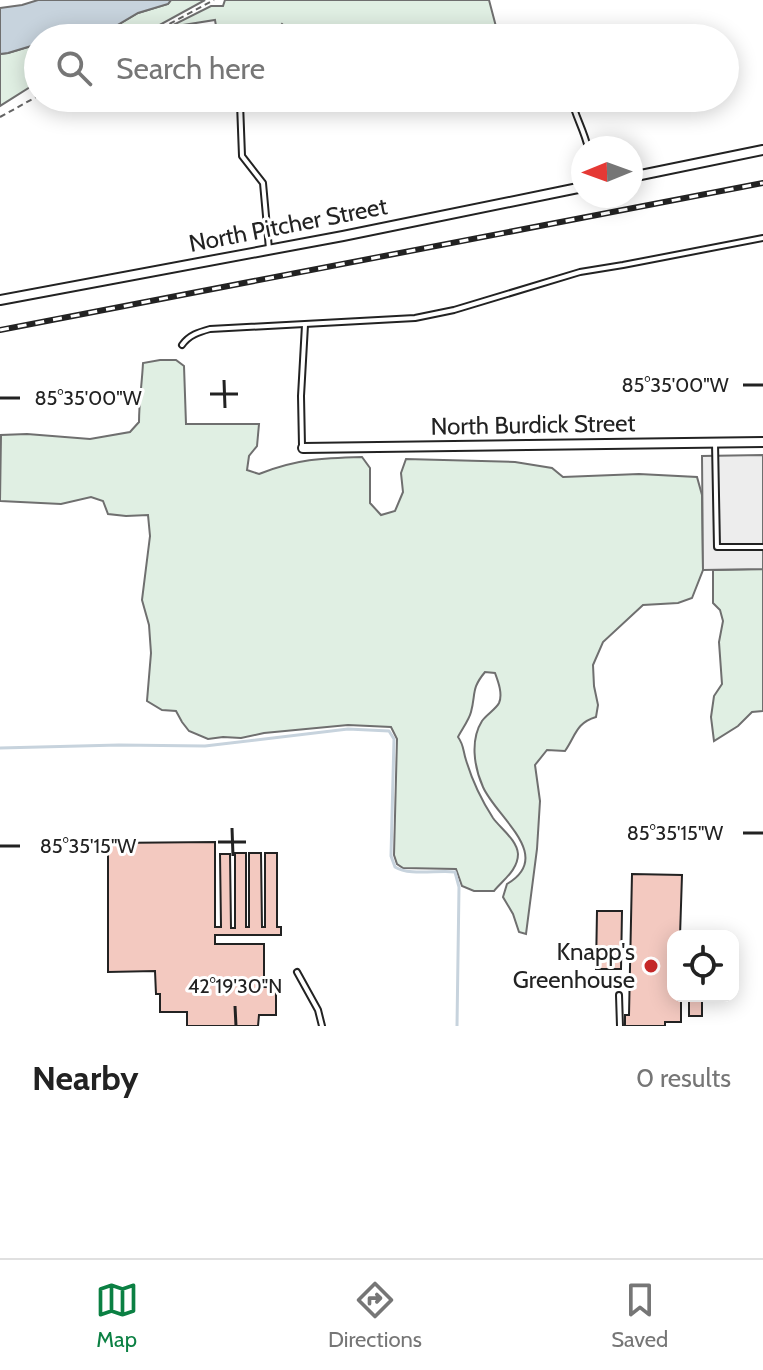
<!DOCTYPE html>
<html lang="en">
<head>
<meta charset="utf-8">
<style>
	body { margin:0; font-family:Cabin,sans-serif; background:#f2f2f2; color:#222 }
	.controls { position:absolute; right:24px; bottom:24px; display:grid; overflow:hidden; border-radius:16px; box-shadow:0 4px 20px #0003 }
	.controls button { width:72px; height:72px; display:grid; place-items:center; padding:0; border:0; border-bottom:2px solid #e0e0e0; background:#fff; color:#222; font:40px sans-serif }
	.compass { position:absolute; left:571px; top:136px; width:72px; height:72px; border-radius:50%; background:#fff; box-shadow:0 4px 20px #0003; rotate:269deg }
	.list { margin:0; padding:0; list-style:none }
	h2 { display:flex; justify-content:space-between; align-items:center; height:104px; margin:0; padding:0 32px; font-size:34px }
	h2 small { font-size:26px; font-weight:400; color:#767676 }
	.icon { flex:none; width:44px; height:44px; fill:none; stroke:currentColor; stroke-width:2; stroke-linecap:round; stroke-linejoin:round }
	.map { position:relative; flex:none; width:763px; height:1026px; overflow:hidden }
	.search { position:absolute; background:#fff; box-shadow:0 4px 20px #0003; left:24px; right:24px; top:24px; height:88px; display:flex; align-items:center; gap:20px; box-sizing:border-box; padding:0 28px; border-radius:44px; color:#767676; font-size:30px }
	.sheet { height:232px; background:#fff }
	nav { display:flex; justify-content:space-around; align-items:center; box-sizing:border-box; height:112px; border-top:2px solid #e0e0e0; background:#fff; font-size:22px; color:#767676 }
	nav a { display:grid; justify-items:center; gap:4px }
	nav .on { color:#0b8043 }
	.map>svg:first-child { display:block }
	.green { fill:#e0efe3; stroke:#6f6f6f; stroke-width:2 }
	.parking { fill:#ededed; stroke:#6f6f6f; stroke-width:2 }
	.water { fill:#c7d3dd; stroke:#6f6f6f; stroke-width:2 }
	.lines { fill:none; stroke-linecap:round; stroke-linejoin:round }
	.stream { stroke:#c7d3dd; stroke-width:3 }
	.building { fill:#f3c9c0; stroke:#222; stroke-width:2 }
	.service-casing { stroke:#222; stroke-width:8 }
	.minor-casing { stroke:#222; stroke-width:12 }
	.path { stroke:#646464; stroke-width:2; stroke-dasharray:6 4; stroke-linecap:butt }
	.service { stroke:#fff; stroke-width:4 }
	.minor { stroke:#fff; stroke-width:8 }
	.rail-casing { stroke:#222; stroke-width:6 }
	.rail { stroke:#fff; stroke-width:3; stroke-dasharray:9; stroke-linecap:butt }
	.ticks { fill:none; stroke:#222; stroke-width:3 }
	.poi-dot { fill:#c62828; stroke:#fff; stroke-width:3 }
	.labels { text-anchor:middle; stroke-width:6; stroke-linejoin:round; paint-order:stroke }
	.street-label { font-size:24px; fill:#222; stroke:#fff }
	.poi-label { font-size:24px; fill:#222; stroke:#fff; text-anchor:end }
	.ticks-label { font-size:20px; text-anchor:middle; fill:#222; stroke:#fff; stroke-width:6; stroke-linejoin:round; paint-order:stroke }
</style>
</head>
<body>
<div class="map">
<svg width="763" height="1026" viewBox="0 0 763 1026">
	<rect width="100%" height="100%" fill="#fff"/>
	<!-- green -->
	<g class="green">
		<polygon points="171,0 205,0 136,38 60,38 104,33 138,13 168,4"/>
		<polygon points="225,0 489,0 499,38 297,38 282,24 272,38 218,38 215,20 177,26 163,38 151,38 167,28 211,6 223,6"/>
		<polygon points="38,44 38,82 0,106 0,54 8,53"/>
		<path d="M160,360H176L184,366L186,424H259L257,446L249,456L247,470L259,474C296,459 322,458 362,457L370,468V503L381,515L395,511L403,492L401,473L406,459L515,462L552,468L563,477L639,474L697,477L702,495L703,570L692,598L678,603L643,605L603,642L593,665L594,686L598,705L596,717C576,723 576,735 565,751L547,750L535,765L540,801L537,849L526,934L519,932L513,914L503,897L507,884C555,856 496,817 483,787C474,767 470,740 482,721C486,715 496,709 499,703C503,694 498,681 495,673L485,672C471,689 476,693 471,712C469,720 462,729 458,737C464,745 463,751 466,760C472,780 482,801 493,818C501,829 517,840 518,854C518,870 503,880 494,891H474L462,886L456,869L403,868L397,864L394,855L397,739L391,727L348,725L264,733L241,738L223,737L208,739L189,731L182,722L176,711L162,710L147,701L151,653L149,625L142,600L150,536L148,515L126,516L108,514L103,501L91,497L61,504L0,501L1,435L27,434L90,439L130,432L139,422C139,402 142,383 143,363Z"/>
		<polygon points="763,569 763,711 752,712 738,726 714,741 711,717 714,696 722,684 719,642 723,621 720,610 713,603 713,570"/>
	</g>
	<!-- parking -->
	<polygon class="parking" points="763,455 763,569 703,570 702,456"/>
	<!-- water -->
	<polygon class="water" points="38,0 171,0 168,4 138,13 104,33 77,37 38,38 38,44 8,53 0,54 0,8 22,5"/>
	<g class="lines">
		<!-- stream -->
		<path class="stream" d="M0,748L119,745L205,746L348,729L389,731L394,739L391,856L395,867C409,876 437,870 455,872L459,887L457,1026"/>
	</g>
	<!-- building -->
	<g class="building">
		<polygon points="215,842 215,927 221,927 220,854 230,854 231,928 235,928 235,853 246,853 246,927 249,927 249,853 261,853 262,927 265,927 265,853 277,853 277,927 281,927 281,935 215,935 215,944 264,944 264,987 276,987 276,1015 259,1015 258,1026 187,1026 187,1012 160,1012 160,994 156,994 155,971 108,972 108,843"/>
		<polygon points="632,874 682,875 680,936 673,936 673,996 681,996 681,1022 665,1022 665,1026 625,1026 625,1015 629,1015"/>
		<polygon points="597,911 622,911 621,969 596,969"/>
		<rect x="689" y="1000" width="13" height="16"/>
	</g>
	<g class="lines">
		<defs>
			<g id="service">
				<polyline points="540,31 545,38"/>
				<path d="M571,98C575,116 584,130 588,148"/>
				<polyline points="240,103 242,156 263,183 269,249"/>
				<path d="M182,345C189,335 199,332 210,329L415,318L454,310L580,272L623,265L763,238"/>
				<polyline points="715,443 717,547 763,547"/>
				<polyline points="302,446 301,396 305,325"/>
				<polyline points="297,972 318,1010 322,1026"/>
				<polyline points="619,995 620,1026"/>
			</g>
			<g id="minor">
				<polyline points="631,177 763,150"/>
				<polyline points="0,300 343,236 583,187"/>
				<polyline points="303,448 763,442"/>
			</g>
		</defs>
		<!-- service casing -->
		<use href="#service" class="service-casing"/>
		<!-- minor casing -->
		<use href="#minor" class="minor-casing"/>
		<!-- path -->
		<g class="path">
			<polyline points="143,38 214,0"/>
			<polyline points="0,117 38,96"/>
		</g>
		<!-- service -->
		<use href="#service" class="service"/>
		<!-- minor -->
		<use href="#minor" class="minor"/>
		<defs>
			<polyline id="rail" points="0,330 763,183"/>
		</defs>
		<!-- rail casing -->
		<use href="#rail" class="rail-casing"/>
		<!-- rail -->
		<use href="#rail" class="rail"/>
	</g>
	<!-- ticks -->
	<path class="ticks" d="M224,380L225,408M743,385H763M210,394H238M0,398H20M232,828L233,856M743,833H763M218,842H246M0,846H20M235,1006L236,1026"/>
	<!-- markers -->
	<circle class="poi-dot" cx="651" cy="966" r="8"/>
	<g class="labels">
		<!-- street labels -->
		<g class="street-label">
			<text transform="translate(288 225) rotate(-11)" y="8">North Pitcher Street</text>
			<text transform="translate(533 425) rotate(-1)" y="8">North Burdick Street</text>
		</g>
		<!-- poi labels -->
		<g class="poi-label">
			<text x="635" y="960">Knapp's<tspan x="635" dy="28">Greenhouse</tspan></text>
		</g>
	</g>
	<g class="ticks-label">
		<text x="675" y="392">85°35'00"W</text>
		<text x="88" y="405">85°35'00"W</text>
		<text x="675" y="840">85°35'15"W</text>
		<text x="88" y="853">85°35'15"W</text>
		<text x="235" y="993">42°19'30"N</text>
	</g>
</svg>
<div class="controls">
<button><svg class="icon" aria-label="locate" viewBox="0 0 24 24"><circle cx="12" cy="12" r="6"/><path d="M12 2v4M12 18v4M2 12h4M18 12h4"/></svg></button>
</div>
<svg class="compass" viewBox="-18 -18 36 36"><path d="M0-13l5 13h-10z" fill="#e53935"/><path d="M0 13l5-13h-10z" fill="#767676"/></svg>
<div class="search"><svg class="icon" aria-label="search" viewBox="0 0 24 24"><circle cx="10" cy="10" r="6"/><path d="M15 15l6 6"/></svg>Search here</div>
</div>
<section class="sheet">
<h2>Nearby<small>0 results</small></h2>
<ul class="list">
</ul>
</section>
<nav>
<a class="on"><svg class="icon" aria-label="map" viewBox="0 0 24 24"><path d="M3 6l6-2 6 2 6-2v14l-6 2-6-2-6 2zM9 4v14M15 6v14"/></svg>Map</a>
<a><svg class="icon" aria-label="directions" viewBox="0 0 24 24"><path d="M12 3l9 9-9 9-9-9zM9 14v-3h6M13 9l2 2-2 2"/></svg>Directions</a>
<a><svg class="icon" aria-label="saved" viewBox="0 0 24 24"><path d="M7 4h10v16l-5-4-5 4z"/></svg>Saved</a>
</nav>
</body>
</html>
